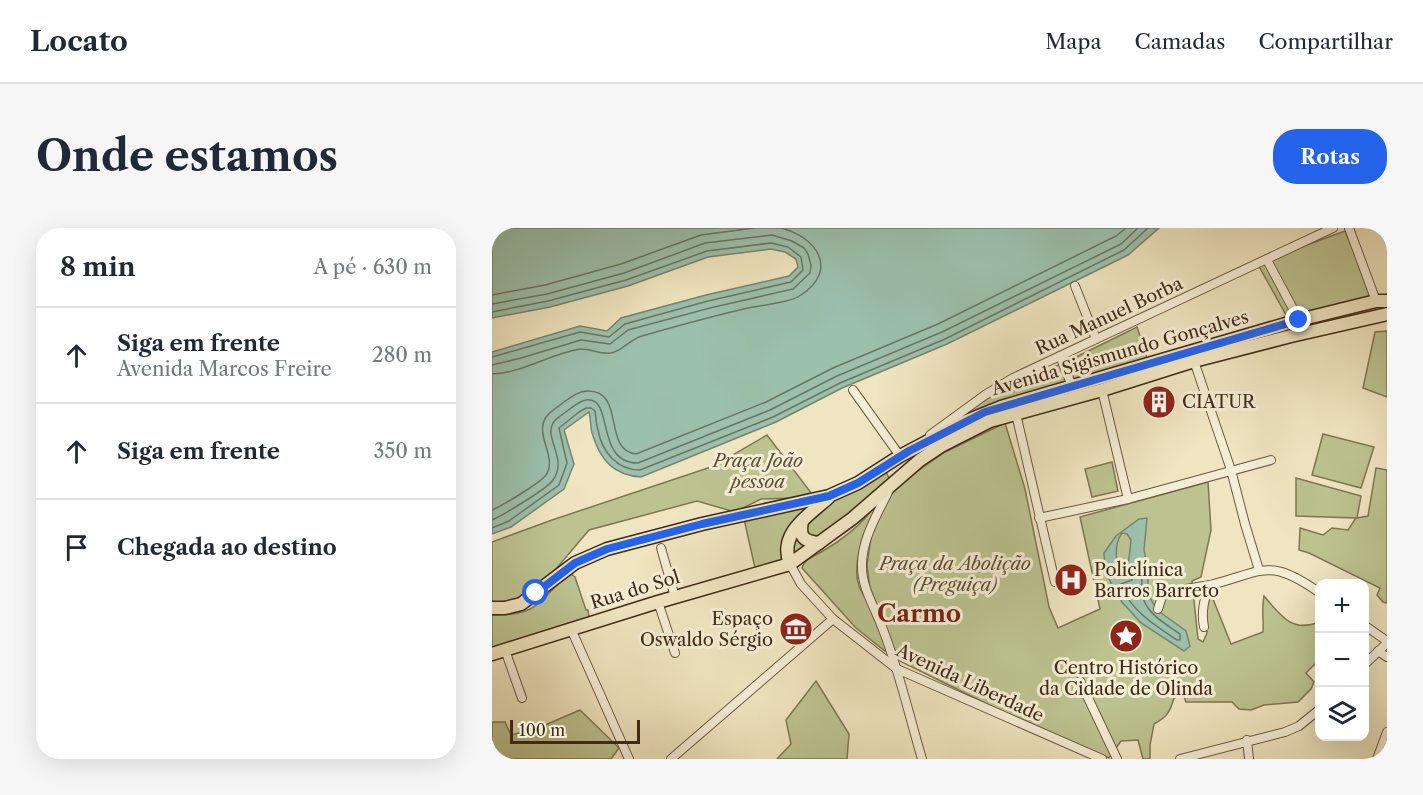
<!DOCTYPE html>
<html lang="pt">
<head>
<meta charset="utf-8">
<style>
	body { margin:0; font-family:"Libre Caslon Text",serif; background:#f6f6f7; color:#1f2937 }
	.controls { position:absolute; right:18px; bottom:18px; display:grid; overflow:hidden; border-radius:12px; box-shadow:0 6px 24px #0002 }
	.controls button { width:54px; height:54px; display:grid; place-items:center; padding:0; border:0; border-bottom:2px solid #e0e1e3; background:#fff; color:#1f2937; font:30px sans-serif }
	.scale { position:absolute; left:18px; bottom:15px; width:130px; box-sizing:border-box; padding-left:6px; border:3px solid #422a16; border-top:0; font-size:16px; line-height:21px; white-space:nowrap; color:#422a16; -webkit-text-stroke:4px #f5eed6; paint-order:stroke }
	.stop { position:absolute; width:18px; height:18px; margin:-14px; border:4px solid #2563eb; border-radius:50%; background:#fff }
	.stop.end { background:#2563eb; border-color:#fff; box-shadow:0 2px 6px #0008 }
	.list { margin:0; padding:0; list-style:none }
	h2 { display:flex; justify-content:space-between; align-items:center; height:78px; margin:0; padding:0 24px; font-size:26px }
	h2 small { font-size:20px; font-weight:400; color:#747a83 }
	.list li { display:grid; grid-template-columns:39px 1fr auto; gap:18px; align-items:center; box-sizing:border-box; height:96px; padding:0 24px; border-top:2px solid #e0e1e3 }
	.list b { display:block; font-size:22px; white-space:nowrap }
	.list p { margin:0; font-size:20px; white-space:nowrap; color:#747a83 }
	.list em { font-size:20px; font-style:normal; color:#747a83 }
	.icon { flex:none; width:33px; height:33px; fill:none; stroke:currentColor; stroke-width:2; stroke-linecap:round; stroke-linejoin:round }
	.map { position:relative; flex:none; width:895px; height:531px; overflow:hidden; border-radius:24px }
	header { display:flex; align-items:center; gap:36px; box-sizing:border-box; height:84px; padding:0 30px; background:#fff; border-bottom:2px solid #e0e1e3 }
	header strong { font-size:28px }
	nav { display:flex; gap:33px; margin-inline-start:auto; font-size:21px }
	.intro { display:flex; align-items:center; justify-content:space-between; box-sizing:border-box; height:144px; padding:0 36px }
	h1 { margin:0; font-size:42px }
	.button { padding:15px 27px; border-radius:24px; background:#2563eb; color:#fff; font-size:21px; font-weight:700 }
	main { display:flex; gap:36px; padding:0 36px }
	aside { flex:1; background:#fff; border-radius:24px; box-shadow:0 6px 24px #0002 }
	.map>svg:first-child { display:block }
	.green { fill:#bcc390; stroke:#7f7653; stroke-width:1.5 }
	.water { fill:#9bc0ac; stroke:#778470; stroke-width:1.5; fill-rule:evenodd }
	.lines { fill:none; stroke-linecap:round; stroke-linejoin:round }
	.shore { stroke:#6e7561; stroke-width:1.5 }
	.street-casing { stroke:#6d5940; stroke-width:10 }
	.primary-casing { stroke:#422a16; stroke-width:15 }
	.street { stroke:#f5eed6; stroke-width:8 }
	.primary { stroke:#efe5c0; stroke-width:12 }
	.route { stroke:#2563eb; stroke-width:8 }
	.labels { text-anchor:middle; stroke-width:6; stroke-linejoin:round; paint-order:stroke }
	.street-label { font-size:18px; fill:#422a16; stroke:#f5eed6 }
	.poi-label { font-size:18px; fill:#422a16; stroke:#f5eed6; text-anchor:start }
	.park-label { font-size:18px; font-style:italic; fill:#605034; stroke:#f5eed6 }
	.district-label { font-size:24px; font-weight:bold; fill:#7a1f14; stroke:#f5eed6 }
</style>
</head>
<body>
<header>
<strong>Locato</strong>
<nav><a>Mapa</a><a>Camadas</a><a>Compartilhar</a></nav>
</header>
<div class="intro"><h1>Onde estamos</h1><a class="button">Rotas</a></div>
<main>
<aside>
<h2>8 min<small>A pé · 630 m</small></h2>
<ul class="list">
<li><svg class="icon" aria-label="ahead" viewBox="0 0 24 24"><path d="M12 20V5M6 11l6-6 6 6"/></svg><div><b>Siga em frente</b><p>Avenida Marcos Freire</p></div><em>280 m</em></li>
<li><svg class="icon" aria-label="ahead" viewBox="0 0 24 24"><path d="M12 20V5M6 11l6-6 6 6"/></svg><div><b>Siga em frente</b></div><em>350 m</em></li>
<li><svg class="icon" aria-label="arrive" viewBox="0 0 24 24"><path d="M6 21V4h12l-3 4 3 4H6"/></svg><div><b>Chegada ao destino</b></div></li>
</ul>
</aside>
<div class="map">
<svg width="895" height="531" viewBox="0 0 895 531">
	<rect width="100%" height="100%" fill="#efe5c0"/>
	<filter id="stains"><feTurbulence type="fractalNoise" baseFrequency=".00333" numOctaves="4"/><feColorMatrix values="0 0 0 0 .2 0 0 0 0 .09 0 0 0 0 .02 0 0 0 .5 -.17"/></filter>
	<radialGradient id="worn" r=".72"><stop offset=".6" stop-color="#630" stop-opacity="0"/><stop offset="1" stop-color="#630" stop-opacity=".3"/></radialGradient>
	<!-- green -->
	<g class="green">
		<polygon points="853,3 883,73 798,94 765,35"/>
		<polygon points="645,99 656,133 582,152 576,133"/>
		<polygon points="895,103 895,169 871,160 883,104"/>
		<polygon points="569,136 576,157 476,188 474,186 476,182 518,157"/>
		<path d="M513,195L533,261L557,379L566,400L608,381L588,289L716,254L719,302L709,349L700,353L706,411L711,414L715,405L714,382L719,366L739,416L771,404C772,391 769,381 772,368C789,388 800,405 827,394V435L825,434L814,445L822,454L819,461L806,474L772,477L759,482L747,481L740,474H694L691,466L682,470C678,484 675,489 662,496L658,517V531H651L646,512L629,513L617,530L503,480L408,433L379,370L375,337L380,303L404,258L453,224Z"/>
		<polygon points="831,206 882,219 869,260 820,247"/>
		<polygon points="275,207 320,266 306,270 269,271 243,284 205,273 97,302 53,354 24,372 0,375 0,314 60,292 222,238"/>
		<polygon points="620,234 626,263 600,269 593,241"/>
		<polygon points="884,240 895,242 895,375 891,374 885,367 888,360 817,325 807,322 808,300 831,307 840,300 856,302 864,290 804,288 804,250 869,268 865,290 876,288"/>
		<path d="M394,244L397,250L406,252C387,276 356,325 367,358C369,365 375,371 378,378C384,392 389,407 395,422L393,423L364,400L310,340C312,331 323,328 331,323C345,315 375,294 380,279L362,298L320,327L263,340L252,291Z"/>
		<path d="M79,346L83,349L94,382H96L97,389L0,419V387C43,388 46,376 74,347Z"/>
		<polygon points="324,453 357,506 355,531 285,531 299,516 294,492"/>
		<polygon points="88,482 127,520 119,531 0,531 0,494 13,494 19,507 44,501"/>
	</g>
	<!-- water -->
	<g class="water">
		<path d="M0,0H667L636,27L455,116L350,160L284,194L149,249C122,247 109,233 101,208C98,201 99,191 97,184L72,202L82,236L72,261L19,299L0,306V124L88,98L115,103L129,90L214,67L297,48L306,39L304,31L293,24L279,21L216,29L136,58L58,79L0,90Z"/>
		<path d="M655,290L652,322L656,343V366L665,382L694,403L698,418L692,423L649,395L630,374L613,344L612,325L624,308L647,291ZM630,305L635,306L639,312L635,348L632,349C622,341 622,315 630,305Z"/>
	</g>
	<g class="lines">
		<!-- shore -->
		<g class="shore">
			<polyline points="0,67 53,57 129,36 209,7 262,0"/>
			<polyline points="0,76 55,66 132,45 213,15 280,7 300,13 312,20 316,26 319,37 318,45 301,61 218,80 136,102 118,116 89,112 29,130 0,137"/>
			<polyline points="0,84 56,73 134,52 215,23 279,15 296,19 309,29 311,42 299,54 216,73 133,96 117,109 88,104 0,129"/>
			<path d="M0,146C30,145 58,126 88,121C98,120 108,127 119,125C131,123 138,111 150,108C185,98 221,88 256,80C271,77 297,75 309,67C347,42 325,9 289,0"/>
			<path d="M0,282C10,278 48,255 54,247C66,229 42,208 54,189C58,183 66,179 72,174C79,169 87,163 96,163C134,163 110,222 144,226L274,174L341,140L446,96L624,8L634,0"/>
			<path d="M0,292C11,287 55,261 61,252C76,231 52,211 61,195C64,190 70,187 75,183C81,179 87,173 94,172C123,168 102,235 146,235L278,182L345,148L450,104L629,16L646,0"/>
			<path d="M0,300L17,293L67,257L75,235L67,200L87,184L94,180H99L103,183C104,189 104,196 106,202C110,224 125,242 148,242L281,189L348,155L453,111L632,22L656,0"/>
			<path d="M647,336C652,344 649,354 650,364C651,384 674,396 688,406V412H685C661,396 643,385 629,360V356L640,352L643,337Z"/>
		</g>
		<defs>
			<g id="street">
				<polyline points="857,0 884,73"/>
				<polyline points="775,32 807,92 805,94"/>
				<polyline points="583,58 604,111"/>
				<polyline points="568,128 580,158"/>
				<polyline points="702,133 739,242 753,296 767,342"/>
				<polyline points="361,162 408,228"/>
				<polyline points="610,162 636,271"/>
				<polyline points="524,186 563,354"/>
				<polyline points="438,207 493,167 521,150 841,0"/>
				<path d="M397,262C386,285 369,312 370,339C370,360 383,380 390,399C407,442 417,487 430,531"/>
				<polyline points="547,290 636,271 779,232"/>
				<polyline points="169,320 183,369"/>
				<polyline points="298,336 309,356 341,391 405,441 610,531"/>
				<polyline points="166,374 183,425"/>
				<path d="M666,381L671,365C686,362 702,360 718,357C771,344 776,328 828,365"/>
				<polyline points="872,397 895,413"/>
				<path d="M712,399C709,383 712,371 718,357"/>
				<polyline points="79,401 137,531"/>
				<polyline points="13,422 30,470"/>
				<polyline points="886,423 895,429"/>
				<polyline points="872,437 895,415"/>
				<polyline points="588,453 625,531"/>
				<polyline points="755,512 757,531"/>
				<polyline points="179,531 341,391"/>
				<polyline points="688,531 793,504 807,498 828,481"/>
				<polyline points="885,531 895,504"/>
			</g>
			<g id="primary">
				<path d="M310,293C307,309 311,313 327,315"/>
				<path d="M298,336C286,305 316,288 336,270"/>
				<polyline points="0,380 13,380 29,376 83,335 115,321 210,296 337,268 366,255 408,228 472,194 509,179 807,92 884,73 895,73"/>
				<polyline points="0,426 166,374 298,336 361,290 428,232 449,218 498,193 610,162 702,133 799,108 895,86"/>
			</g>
		</defs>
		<!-- street casing -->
		<use href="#street" class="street-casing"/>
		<!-- primary casing -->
		<use href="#primary" class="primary-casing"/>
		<!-- street -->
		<use href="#street" class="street"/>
		<!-- primary -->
		<use href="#primary" class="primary"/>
	</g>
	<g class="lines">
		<!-- route -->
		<polyline class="route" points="44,365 83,335 115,321 210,296 337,268 366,255 417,223 493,184 807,92"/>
	</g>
	<!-- icons -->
	<defs>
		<symbol id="building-disc" viewBox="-11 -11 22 22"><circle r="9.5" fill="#8f2418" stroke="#f5eed6"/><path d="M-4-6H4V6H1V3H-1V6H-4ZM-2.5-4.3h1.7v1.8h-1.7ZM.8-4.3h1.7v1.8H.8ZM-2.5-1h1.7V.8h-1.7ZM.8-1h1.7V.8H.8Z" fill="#fff"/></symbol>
		<symbol id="hospital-disc" viewBox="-11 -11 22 22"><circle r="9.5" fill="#8f2418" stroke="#f5eed6"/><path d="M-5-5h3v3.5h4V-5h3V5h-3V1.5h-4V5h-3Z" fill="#fff"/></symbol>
		<symbol id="museum-disc" viewBox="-11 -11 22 22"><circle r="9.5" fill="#8f2418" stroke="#f5eed6"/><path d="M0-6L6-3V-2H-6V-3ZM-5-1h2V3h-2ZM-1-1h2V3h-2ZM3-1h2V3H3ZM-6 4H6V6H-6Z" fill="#fff"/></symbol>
		<symbol id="sight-disc" viewBox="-11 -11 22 22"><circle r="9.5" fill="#8f2418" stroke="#f5eed6"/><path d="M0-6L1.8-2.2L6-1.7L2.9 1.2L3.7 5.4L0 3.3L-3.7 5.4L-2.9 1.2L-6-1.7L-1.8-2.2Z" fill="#fff"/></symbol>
	</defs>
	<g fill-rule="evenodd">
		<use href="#building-disc" x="648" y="155" width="38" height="38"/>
		<use href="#hospital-disc" x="560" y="333" width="38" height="38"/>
		<use href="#museum-disc" x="285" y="382" width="38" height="38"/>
		<use href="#sight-disc" x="615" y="389" width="38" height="38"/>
	</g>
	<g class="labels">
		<!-- street labels -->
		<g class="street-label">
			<text transform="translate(617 88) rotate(-25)" y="6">Rua Manuel Borba</text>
			<text transform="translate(628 125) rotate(-16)" y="6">Avenida Sigismundo Gonçalves</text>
			<text transform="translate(143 362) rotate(-17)" y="6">Rua do Sol</text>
			<text transform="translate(478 455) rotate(25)" y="6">Avenida Liberdade</text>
		</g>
		<!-- poi labels -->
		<g class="poi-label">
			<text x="690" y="180">CIATUR</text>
			<text x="602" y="348">Policlínica<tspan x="602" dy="21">Barros Barreto</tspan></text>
			<text x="281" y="397" text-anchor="end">Espaço<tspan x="281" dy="21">Oswaldo Sérgio</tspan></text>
			<text x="634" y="446" text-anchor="middle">Centro Histórico<tspan x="634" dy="21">da Cidade de Olinda</tspan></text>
		</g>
		<!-- park labels -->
		<g class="park-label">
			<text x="266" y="239">Praça João<tspan x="266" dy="21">pessoa</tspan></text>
			<text x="463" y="342">Praça da Abolição<tspan x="463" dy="21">(Preguiça)</tspan></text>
		</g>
		<!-- district labels -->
		<g class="district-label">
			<text x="427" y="394">Carmo</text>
		</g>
	</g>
	<rect width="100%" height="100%" filter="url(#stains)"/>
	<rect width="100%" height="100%" fill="url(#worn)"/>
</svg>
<div class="controls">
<button>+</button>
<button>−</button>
<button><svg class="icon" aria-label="layers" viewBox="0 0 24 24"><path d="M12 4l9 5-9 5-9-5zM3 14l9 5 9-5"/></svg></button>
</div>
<div class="scale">100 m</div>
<div class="stop" style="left:44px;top:365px"></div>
<div class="stop end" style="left:807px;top:92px"></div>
</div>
</main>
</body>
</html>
